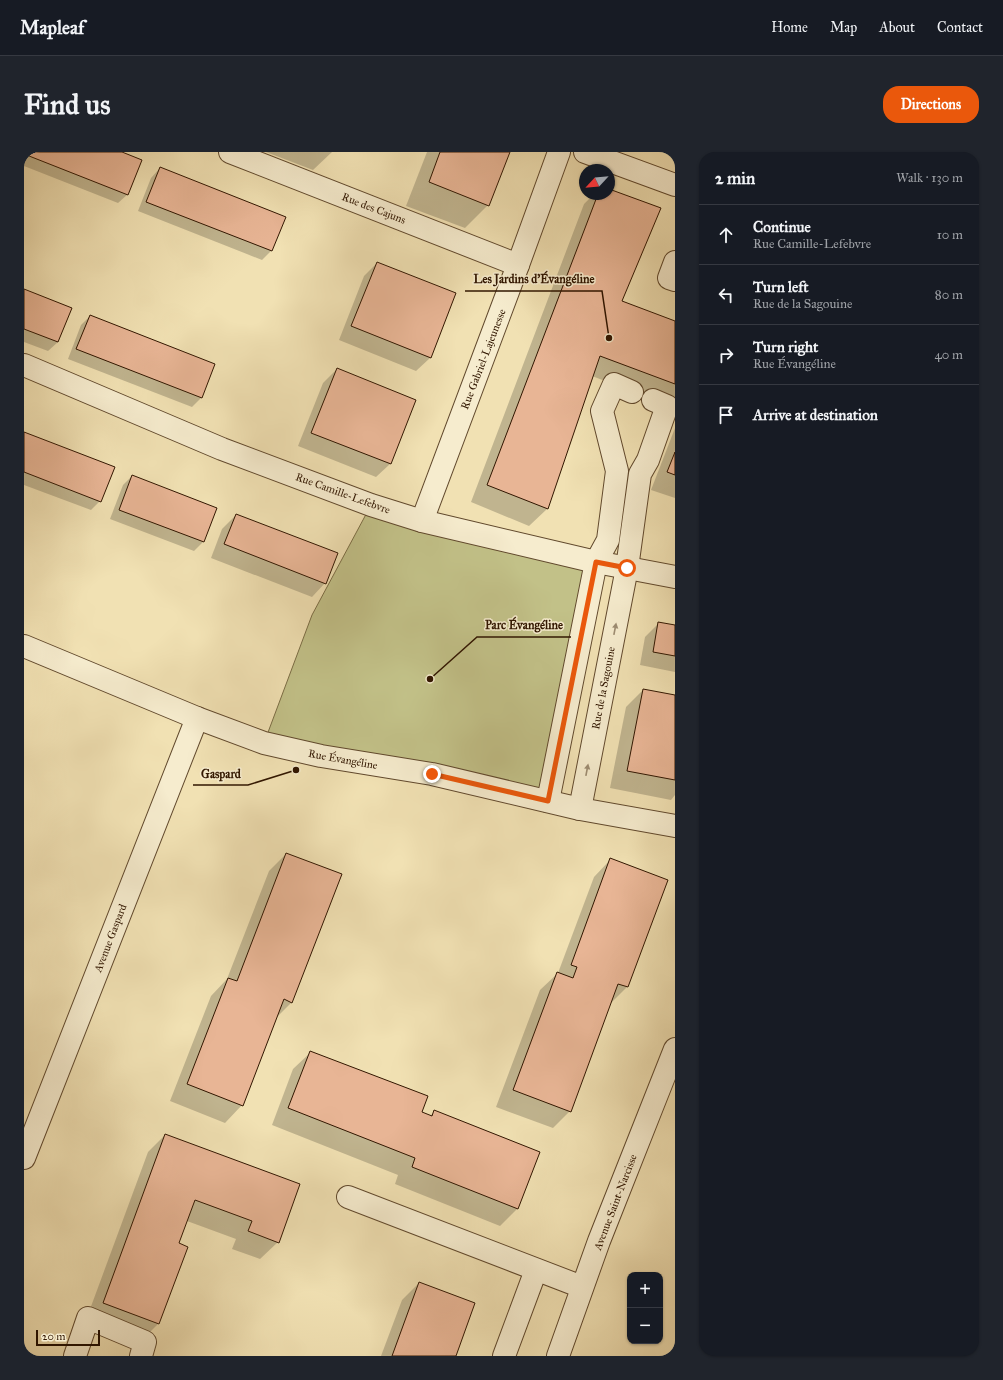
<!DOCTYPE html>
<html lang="en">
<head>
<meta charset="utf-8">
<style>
	body { margin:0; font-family:"IM FELL Great Primer",serif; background:#20242c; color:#f1f3f6 }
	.controls { position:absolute; right:12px; bottom:12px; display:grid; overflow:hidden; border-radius:8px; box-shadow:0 1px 3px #0004 }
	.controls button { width:36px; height:36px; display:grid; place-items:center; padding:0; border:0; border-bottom:1px solid #363941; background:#171b24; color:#f1f3f6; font:20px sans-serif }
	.compass { position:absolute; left:555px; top:12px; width:36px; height:36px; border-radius:50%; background:#171b24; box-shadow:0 1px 3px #0004; rotate:244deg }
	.scale { position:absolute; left:12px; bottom:10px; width:64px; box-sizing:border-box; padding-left:4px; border:2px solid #311600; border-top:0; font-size:11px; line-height:14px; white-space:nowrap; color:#311600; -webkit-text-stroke:3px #f6ecce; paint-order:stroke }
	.stop { position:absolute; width:12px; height:12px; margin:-9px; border:3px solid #ea580c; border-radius:50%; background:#fff }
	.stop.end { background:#ea580c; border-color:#fff; box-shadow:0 1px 4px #0008 }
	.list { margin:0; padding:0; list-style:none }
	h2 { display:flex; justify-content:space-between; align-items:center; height:52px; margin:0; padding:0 16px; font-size:17px }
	h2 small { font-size:13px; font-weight:400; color:#9ea1a6 }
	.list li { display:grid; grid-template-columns:26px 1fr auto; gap:12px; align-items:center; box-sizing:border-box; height:60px; padding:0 16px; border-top:1px solid #363941 }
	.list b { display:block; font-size:15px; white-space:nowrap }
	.list p { margin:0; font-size:13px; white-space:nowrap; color:#9ea1a6 }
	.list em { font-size:13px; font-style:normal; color:#9ea1a6 }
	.icon { flex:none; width:22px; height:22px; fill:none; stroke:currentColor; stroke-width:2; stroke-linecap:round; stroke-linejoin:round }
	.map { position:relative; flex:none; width:651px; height:1204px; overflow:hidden; border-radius:16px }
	header { display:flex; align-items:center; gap:24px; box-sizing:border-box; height:56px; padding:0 20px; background:#171b24; border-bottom:1px solid #363941 }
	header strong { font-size:19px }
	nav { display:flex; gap:22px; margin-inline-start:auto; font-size:14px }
	.intro { display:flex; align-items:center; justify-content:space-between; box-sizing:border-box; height:96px; padding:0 24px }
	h1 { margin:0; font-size:28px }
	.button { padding:10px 18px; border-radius:16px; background:#ea580c; color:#fff; font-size:14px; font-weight:700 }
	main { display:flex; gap:24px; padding:0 24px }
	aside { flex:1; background:#171b24; border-radius:16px; box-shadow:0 1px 3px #0004 }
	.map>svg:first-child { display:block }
	.green { fill:#c2c188; stroke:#7a6c44 }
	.shadow { fill:#0003 }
	.building { fill:#e8b595; stroke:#311600 }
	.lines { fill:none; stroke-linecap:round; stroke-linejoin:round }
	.minor-casing { stroke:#61492d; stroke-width:24 }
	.minor { stroke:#f6ecce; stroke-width:22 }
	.oneway { fill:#9d8c71 }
	.route { stroke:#ea580c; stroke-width:5 }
	.labels { text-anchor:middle; stroke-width:3; stroke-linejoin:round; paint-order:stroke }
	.street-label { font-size:11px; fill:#311600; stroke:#f6ecce }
	.leader { fill:none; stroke:#311600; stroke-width:1.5 }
	.callout-dot { fill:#311600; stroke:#f6ecce; stroke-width:1.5 }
	.callout-label { font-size:12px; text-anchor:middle; font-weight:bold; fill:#311600; stroke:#f6ecce; stroke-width:3; stroke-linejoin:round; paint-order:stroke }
</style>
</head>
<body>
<header>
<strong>Mapleaf</strong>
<nav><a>Home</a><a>Map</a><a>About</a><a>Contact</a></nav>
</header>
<div class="intro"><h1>Find us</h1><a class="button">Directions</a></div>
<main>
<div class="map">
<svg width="651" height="1204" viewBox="0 0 651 1204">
	<rect width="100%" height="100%" fill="#f1e1b3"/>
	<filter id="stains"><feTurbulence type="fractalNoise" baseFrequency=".005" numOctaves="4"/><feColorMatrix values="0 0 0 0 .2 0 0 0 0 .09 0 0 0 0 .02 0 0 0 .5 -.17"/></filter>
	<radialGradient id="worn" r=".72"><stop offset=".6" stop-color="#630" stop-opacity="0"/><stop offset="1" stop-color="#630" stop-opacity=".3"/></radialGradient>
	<!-- green -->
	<polygon class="green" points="347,353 572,410 524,649 240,591 288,463"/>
	<!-- shadow -->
	<g class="shadow">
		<polygon points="0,0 96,0 104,42 94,51 0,14"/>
		<polygon points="242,0 308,0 289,18"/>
		<polygon points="403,0 485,0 464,53 441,76 382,54"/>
		<polygon points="136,16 260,65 247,99 238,108 114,59 127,26"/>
		<polygon points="585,38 596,149 651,170 651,256 568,224 523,357 505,374 447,350 560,52 570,42 585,42"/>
		<polygon points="353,111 406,206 392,219 315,188 340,124"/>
		<polygon points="0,138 46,157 34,190 24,199 0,190"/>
		<polygon points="66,164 190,213 177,246 168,255 44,207 57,173"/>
		<polygon points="313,217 391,248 366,312 352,325 274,294 299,231"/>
		<polygon points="651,276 651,346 627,338"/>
		<polygon points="0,281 76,349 67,358 0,333"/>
		<polygon points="108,324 179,390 170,399 86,367 99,333"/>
		<polygon points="212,363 301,431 288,445 187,406 198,377"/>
		<polygon points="635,471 651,474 651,520 616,513 621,485"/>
		<polygon points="619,538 651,544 651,643 647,648 586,636 602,555"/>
		<polygon points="262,702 268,850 252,866 218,953 201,971 146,949 187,844 203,827 245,719"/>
		<polygon points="587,707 643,728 603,835 586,852 546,959 529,976 472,955 516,838 534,821 570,725"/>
		<polygon points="287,900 396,961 406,964 411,959 494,1056 476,1074 371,1032 374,1023 248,973 269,917"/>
		<polygon points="141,983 254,1090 236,1107 208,1097 212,1087 163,1069 154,1092 135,1171 117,1189 62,1168 124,1000"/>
		<polygon points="395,1131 431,1204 357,1204 378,1148"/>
	</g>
	<!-- building -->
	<g class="building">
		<polygon points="0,0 98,0 118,8 104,43 0,2"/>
		<polygon points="416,0 486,0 465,54 405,30"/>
		<polygon points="136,15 262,65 248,99 122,50"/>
		<polygon points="585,37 637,56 598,149 651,169 651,232 576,204 524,357 463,333 574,42 585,42"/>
		<polygon points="353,110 432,141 407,206 327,174"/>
		<polygon points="0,137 48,156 34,190 0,177"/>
		<polygon points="66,163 191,212 178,246 52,197"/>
		<polygon points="313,216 392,248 367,312 287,281"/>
		<polygon points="0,280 91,315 77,350 0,320"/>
		<polygon points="651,300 651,323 643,320"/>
		<polygon points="108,323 193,356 180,390 95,358"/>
		<polygon points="212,362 314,401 302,432 200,392"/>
		<polygon points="634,470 651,473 651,504 629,500"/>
		<polygon points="619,537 651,543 651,628 603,619"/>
		<polygon points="262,701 318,722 268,851 260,847 219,954 163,932 204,826 213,829"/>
		<polygon points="586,706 644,728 604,835 594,832 547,960 489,938 533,820 549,826 553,815 547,813"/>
		<polygon points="286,899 404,944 398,960 408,964 410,958 516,1000 494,1057 388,1015 391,1006 264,956"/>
		<polygon points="141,982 276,1032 255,1091 224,1079 228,1069 171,1048 155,1091 164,1095 135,1172 79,1151"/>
		<polygon points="395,1130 451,1151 432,1204 368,1204"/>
	</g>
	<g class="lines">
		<defs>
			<g id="minor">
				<polyline points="206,0 494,113"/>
				<polyline points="561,0 651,33"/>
				<polyline points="651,110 645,126 651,128"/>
				<polyline points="0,213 198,297 347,353 398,369 572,410 651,425"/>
				<polyline points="398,369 494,113 535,0"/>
				<polyline points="0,494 173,566 240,591 297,604 408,622 556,657 651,674"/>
				<polyline points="524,649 572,410 584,388 593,319 578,259 590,232 608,240"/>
				<polyline points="556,657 603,416 616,322 624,308 643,254 629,248"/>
				<polyline points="0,1006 173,566"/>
				<polyline points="324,1045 558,1135"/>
				<polyline points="51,1204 64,1166 121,1190 117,1204"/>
				<polyline points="480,1204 512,1118"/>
				<polyline points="534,1204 575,1089 651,897"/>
			</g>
		</defs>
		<!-- minor casing -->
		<use href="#minor" class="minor-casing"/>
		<!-- minor -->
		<use href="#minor" class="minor"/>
	</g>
	<!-- one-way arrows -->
	<defs><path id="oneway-solid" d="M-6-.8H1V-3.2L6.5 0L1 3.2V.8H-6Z"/></defs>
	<g class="oneway">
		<use href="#oneway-solid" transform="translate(591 477) rotate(-79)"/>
		<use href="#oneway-solid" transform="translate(563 618) rotate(-79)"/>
	</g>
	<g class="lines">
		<!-- route -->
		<polyline class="route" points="408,622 524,649 572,410 603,416"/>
	</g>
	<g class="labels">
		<!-- street labels -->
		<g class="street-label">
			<text transform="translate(350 56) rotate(21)" y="4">Rue des Cajuns</text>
			<text transform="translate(459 207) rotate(-69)" y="4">Rue Gabriel-Lajeunesse</text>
			<text transform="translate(319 341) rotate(20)" y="4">Rue Camille-Lefebvre</text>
			<text transform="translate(579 536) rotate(-79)" y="4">Rue de la Sagouine</text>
			<text transform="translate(319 607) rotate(10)" y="4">Rue Évangéline</text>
			<text transform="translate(86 786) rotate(-69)" y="4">Avenue Gaspard</text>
			<text transform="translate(591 1050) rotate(-69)" y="4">Avenue Saint-Narcisse</text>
		</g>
	</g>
	<!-- callouts -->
	<path class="leader" d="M585 186L578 139H441M406 527L453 485H547M272 618L224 633H169"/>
	<g class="callout-dot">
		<circle cx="585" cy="186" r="4"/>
		<circle cx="406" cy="527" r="4"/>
		<circle cx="272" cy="618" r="4"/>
	</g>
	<g class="callout-label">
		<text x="510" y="131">Les Jardins d'Évangéline</text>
		<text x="500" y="477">Parc Évangéline</text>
		<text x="197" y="626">Gaspard</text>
	</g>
	<rect width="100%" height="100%" filter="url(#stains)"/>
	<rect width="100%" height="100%" fill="url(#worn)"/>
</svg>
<div class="controls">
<button>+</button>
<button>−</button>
</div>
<svg class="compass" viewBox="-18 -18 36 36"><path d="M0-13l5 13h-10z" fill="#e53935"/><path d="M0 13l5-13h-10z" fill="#9ea1a6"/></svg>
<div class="scale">20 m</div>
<div class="stop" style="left:603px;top:416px"></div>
<div class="stop end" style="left:408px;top:622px"></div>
</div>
<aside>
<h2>2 min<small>Walk · 130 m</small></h2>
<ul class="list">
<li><svg class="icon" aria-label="ahead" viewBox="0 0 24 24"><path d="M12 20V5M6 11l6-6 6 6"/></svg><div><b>Continue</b><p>Rue Camille-Lefebvre</p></div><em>10 m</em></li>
<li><svg class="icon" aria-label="left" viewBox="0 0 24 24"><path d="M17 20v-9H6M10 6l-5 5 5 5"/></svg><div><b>Turn left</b><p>Rue de la Sagouine</p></div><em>80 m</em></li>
<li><svg class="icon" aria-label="right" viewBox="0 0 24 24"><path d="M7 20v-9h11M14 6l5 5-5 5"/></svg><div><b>Turn right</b><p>Rue Évangéline</p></div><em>40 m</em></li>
<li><svg class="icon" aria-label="arrive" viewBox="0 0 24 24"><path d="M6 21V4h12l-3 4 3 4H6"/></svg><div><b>Arrive at destination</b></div></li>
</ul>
</aside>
</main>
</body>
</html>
